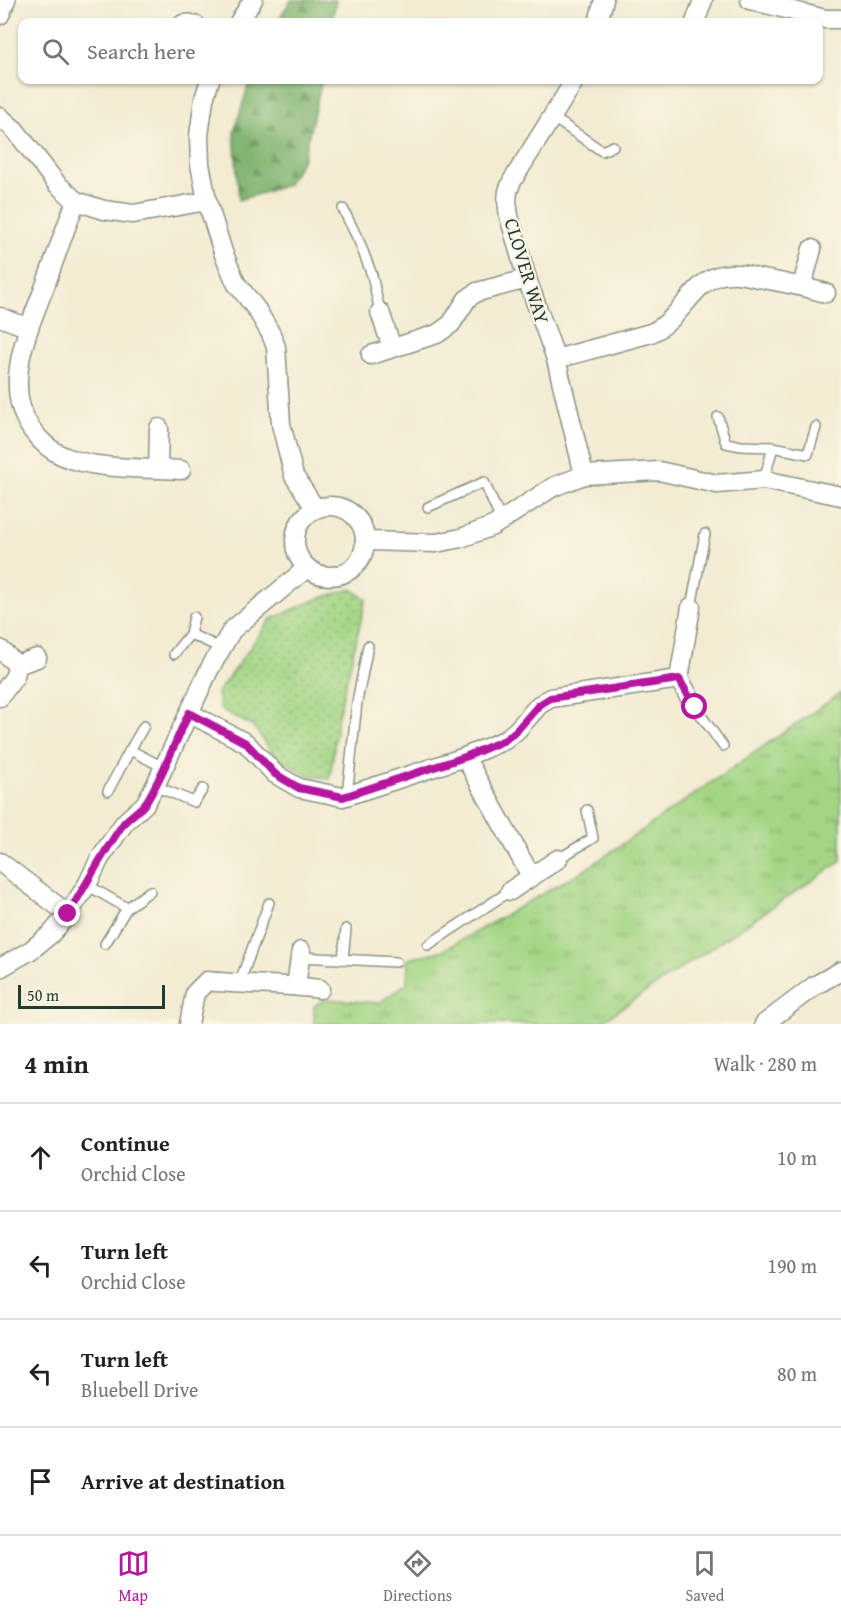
<!DOCTYPE html>
<html lang="en">
<head>
<meta charset="utf-8">
<style>
	body { margin:0; font-family:"Gentium Book Plus",serif; background:#f6f6f6; color:#202124 }
	.scale { position:absolute; left:18px; bottom:15px; width:147px; box-sizing:border-box; padding-left:6px; border:3px solid #1f3d34; border-top:0; font-size:16px; line-height:21px; white-space:nowrap; color:#1f3d34; -webkit-text-stroke:4px #fcf5e5; paint-order:stroke }
	.stop { position:absolute; width:18px; height:18px; margin:-14px; border:4px solid #b5179e; border-radius:50%; background:#fff }
	.stop.end { background:#b5179e; border-color:#fff; box-shadow:0 2px 6px #0008 }
	.list { margin:0; padding:0; list-style:none }
	h2 { display:flex; justify-content:space-between; align-items:center; height:78px; margin:0; padding:0 24px; font-size:26px }
	h2 small { font-size:20px; font-weight:400; color:#757577 }
	.list li { display:grid; grid-template-columns:39px 1fr auto; gap:18px; align-items:center; box-sizing:border-box; height:108px; padding:0 24px; border-top:2px solid #e0e0e0 }
	.list b { display:block; font-size:22px; white-space:nowrap }
	.list p { margin:0; font-size:20px; white-space:nowrap; color:#757577 }
	.list em { font-size:20px; font-style:normal; color:#757577 }
	.icon { flex:none; width:33px; height:33px; fill:none; stroke:currentColor; stroke-width:2; stroke-linecap:round; stroke-linejoin:round }
	.map { position:relative; flex:none; width:841px; height:1024px; overflow:hidden }
	.search { position:absolute; background:#fff; box-shadow:0 2px 4px #0004; left:18px; right:18px; top:18px; height:66px; display:flex; align-items:center; gap:15px; box-sizing:border-box; padding:0 21px; border-radius:12px; color:#757577; font-size:22px }
	.sheet { height:510px; background:#fff }
	nav { display:flex; justify-content:space-around; align-items:center; box-sizing:border-box; height:84px; border-top:2px solid #e0e0e0; background:#fff; font-size:16px; color:#757577 }
	nav a { display:grid; justify-items:center; gap:3px }
	nav .on { color:#b5179e }
	.map>svg:first-child { display:block }
	.grass { fill:url(#grass-dots); stroke:#61895c; stroke-width:1.5 }
	.forest { fill:url(#forest-firs); stroke:#507a53; stroke-width:1.5 }
	.park { fill:url(#park-tufts); stroke:#61895c; stroke-width:1.5 }
	.lines { fill:none; stroke-linecap:round; stroke-linejoin:round }
	.service-casing { stroke:#899483; stroke-width:12 }
	.minor-casing { stroke:#899483; stroke-width:21 }
	.service { stroke:#fff; stroke-width:9 }
	.minor { stroke:#fff; stroke-width:18 }
	.route { stroke:#b5179e; stroke-width:8 }
	.labels { text-anchor:middle; stroke-width:4.5; stroke-linejoin:round; paint-order:stroke }
	.street-label { font-size:20px; fill:#1f3d34; stroke:#fcf5e5 }
</style>
</head>
<body>
<div class="map">
<svg width="841" height="1024" viewBox="0 0 841 1024">
	<defs>
		<pattern id="grass-dots" width="8" height="8" patternUnits="userSpaceOnUse" patternTransform="scale(1.5)"><rect width="8" height="8" fill="#a3d584"/><path d="M2 2h.1M6 6h.1" fill="none" stroke="#84ae6d" stroke-width="1.8" stroke-linecap="round"/></pattern>
		<pattern id="forest-firs" width="22" height="20" patternUnits="userSpaceOnUse" patternTransform="scale(1.5)"><rect width="22" height="20" fill="#82b672"/><path d="M5 1l3.5 6h-7zM16 11l3.5 6h-7z" fill="#6a955e"/></pattern>
		<pattern id="park-tufts" width="24" height="20" patternUnits="userSpaceOnUse" patternTransform="scale(1.5)"><rect width="24" height="20" fill="#a3d584"/><path d="M3 7l-1-3M5 7V3M7 7l1-3M15 17l-1-3M17 17v-4M19 17l1-3" fill="none" stroke="#84ae6d"/></pattern>
	</defs>
	<rect width="100%" height="100%" fill="#fcf5e5"/>
	<filter id="ink" filterUnits="userSpaceOnUse"><feTurbulence type="fractalNoise" baseFrequency=".0167" numOctaves="2"/><feDisplacementMap in="SourceGraphic" scale="12" xChannelSelector="R" yChannelSelector="G"/><feConvolveMatrix kernelMatrix="1 2 1 2 8 2 1 2 1" color-interpolation-filters="sRGB"/></filter>
	<filter id="wash" filterUnits="userSpaceOnUse"><feTurbulence type="fractalNoise" baseFrequency=".008" numOctaves="4" result="noise"/><feDisplacementMap in="SourceGraphic" scale="24" xChannelSelector="R" yChannelSelector="G"/><feGaussianBlur stdDeviation="1.35" result="paint"/><feColorMatrix in="noise" values="0 0 0 0 0 0 0 0 0 0 0 0 0 0 0 0 0 1.4 0 .05"/><feComposite in="paint" operator="in"/></filter>
	<g filter="url(#wash)">
		<rect width="100%" height="100%" fill="#f3ebd2"/>
		<!-- grass -->
		<polygon class="grass" points="352,589 366,599 338,716 330,779 307,775 275,756 253,726 220,709 217,693 271,619 320,598"/>
		<!-- forest -->
		<g class="forest">
			<polygon points="291,0 336,0 332,22 277,22"/>
			<polygon points="250,80 322,80 303,159 287,185 239,200 234,132"/>
		</g>
		<!-- park -->
		<polygon class="park" points="841,693 841,861 598,1024 314,1024 314,1006 325,999 379,1003 407,983 408,959 444,950 586,869"/>
	</g>
	<g filter="url(#ink)">
		<g class="lines">
			<defs>
				<g id="service">
					<polyline points="179,22 181,20 190,19 199,22"/>
					<polyline points="552,117 602,151 613,146"/>
					<polyline points="343,209 359,241 372,275 380,312"/>
					<polyline points="718,417 726,443 741,446 773,447 764,480"/>
					<polyline points="773,447 808,454 816,427"/>
					<polyline points="428,507 484,482 501,520"/>
					<polyline points="691,607 705,534"/>
					<polyline points="190,634 194,617"/>
					<polyline points="174,654 190,634 221,648"/>
					<polyline points="695,707 723,746"/>
					<polyline points="130,750 144,726"/>
					<polyline points="155,786 194,802 203,789"/>
					<polyline points="108,791 130,750 163,767"/>
					<polyline points="347,796 357,702 368,646"/>
					<polyline points="558,859 593,838 587,810"/>
					<polyline points="87,885 127,908 150,891"/>
					<polyline points="105,944 127,908"/>
					<polyline points="428,945 510,891"/>
					<polyline points="300,957 396,962"/>
					<polyline points="343,959 346,929"/>
					<polyline points="239,984 269,903"/>
				</g>
				<g id="minor">
					<polyline points="750,0 825,19 841,19"/>
					<polyline points="0,15 6,0"/>
					<polyline points="239,22 253,0"/>
					<polyline points="598,22 604,0"/>
					<polyline points="695,22 703,0"/>
					<polyline points="210,80 204,99 199,136 200,164 207,201 223,252 236,283 257,310 271,334 276,347 281,424 294,476 315,508"/>
					<polyline points="575,80 512,181 508,191 507,201 509,216 527,279 556,359 584,475"/>
					<polyline points="0,117 15,130 57,184 76,201 104,210 133,214 207,201"/>
					<path d="M76,201C65,229 55,258 45,286C28,330 1,387 32,430C40,441 51,451 63,456C94,470 147,468 181,470"/>
					<polyline points="802,286 812,249"/>
					<polyline points="380,312 392,348"/>
					<polyline points="0,317 29,328"/>
					<polyline points="371,355 437,334 451,324 467,299 477,292 527,279"/>
					<path d="M556,359L651,333C673,323 684,302 701,286C710,278 719,274 731,274C739,273 749,276 758,278C781,282 804,287 826,293"/>
					<polyline points="158,468 159,428"/>
					<circle cx="330" cy="541" r="35"/>
					<polyline points="365,541 436,543 461,538 493,526 553,487 584,475 659,471 717,484 764,480 841,496"/>
					<polyline points="691,607 679,679 695,707"/>
					<polyline points="0,649 17,665 37,658"/>
					<polyline points="0,697 15,676 17,665"/>
					<polyline points="189,713 246,743 275,774 299,788 343,797 465,757 505,740 517,730 539,705 551,698 679,679"/>
					<polyline points="465,757 531,876"/>
					<polyline points="0,862 68,914"/>
					<polyline points="510,891 558,859"/>
					<polyline points="0,968 31,950 51,934 68,914 87,885 100,858 125,822 145,804 156,784 209,670 232,630 307,568"/>
					<polyline points="296,986 301,951"/>
					<path d="M189,1024L195,993L207,981C245,985 283,984 320,989"/>
					<polyline points="764,1024 814,986 841,971"/>
				</g>
			</defs>
			<!-- service casing -->
			<use href="#service" class="service-casing"/>
			<!-- minor casing -->
			<use href="#minor" class="minor-casing"/>
			<!-- service -->
			<use href="#service" class="service"/>
			<!-- minor -->
			<use href="#minor" class="minor"/>
		</g>
	</g>
	<g class="lines" filter="url(#ink)">
		<!-- route -->
		<path class="route" d="M68,914C87,884 103,852 124,823C131,815 141,810 147,801C164,773 175,742 189,713L246,743L275,774L299,788L343,797L465,757L505,740L517,730L539,705L550,698L679,679L695,707"/>
	</g>
	<g class="labels">
		<!-- street labels -->
		<g class="street-label">
			<text transform="translate(527 271) rotate(73)" y="7">CLOVER WAY</text>
		</g>
	</g>
</svg>
<div class="scale">50 m</div>
<div class="stop" style="left:695px;top:707px"></div>
<div class="stop end" style="left:68px;top:914px"></div>
<div class="search"><svg class="icon" aria-label="search" viewBox="0 0 24 24"><circle cx="10" cy="10" r="6"/><path d="M15 15l6 6"/></svg>Search here</div>
</div>
<section class="sheet">
<h2>4 min<small>Walk · 280 m</small></h2>
<ul class="list">
<li><svg class="icon" aria-label="ahead" viewBox="0 0 24 24"><path d="M12 20V5M6 11l6-6 6 6"/></svg><div><b>Continue</b><p>Orchid Close</p></div><em>10 m</em></li>
<li><svg class="icon" aria-label="left" viewBox="0 0 24 24"><path d="M17 20v-9H6M10 6l-5 5 5 5"/></svg><div><b>Turn left</b><p>Orchid Close</p></div><em>190 m</em></li>
<li><svg class="icon" aria-label="left" viewBox="0 0 24 24"><path d="M17 20v-9H6M10 6l-5 5 5 5"/></svg><div><b>Turn left</b><p>Bluebell Drive</p></div><em>80 m</em></li>
<li><svg class="icon" aria-label="arrive" viewBox="0 0 24 24"><path d="M6 21V4h12l-3 4 3 4H6"/></svg><div><b>Arrive at destination</b></div></li>
</ul>
</section>
<nav>
<a class="on"><svg class="icon" aria-label="map" viewBox="0 0 24 24"><path d="M3 6l6-2 6 2 6-2v14l-6 2-6-2-6 2zM9 4v14M15 6v14"/></svg>Map</a>
<a><svg class="icon" aria-label="directions" viewBox="0 0 24 24"><path d="M12 3l9 9-9 9-9-9zM9 14v-3h6M13 9l2 2-2 2"/></svg>Directions</a>
<a><svg class="icon" aria-label="saved" viewBox="0 0 24 24"><path d="M7 4h10v16l-5-4-5 4z"/></svg>Saved</a>
</nav>
</body>
</html>
